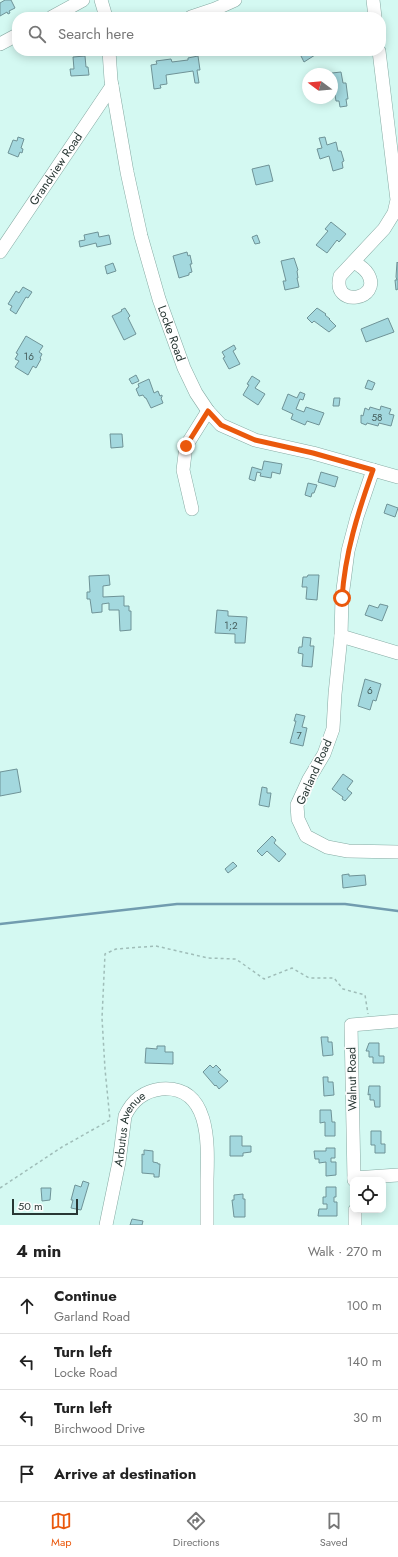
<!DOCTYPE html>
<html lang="en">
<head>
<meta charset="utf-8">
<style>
	body { margin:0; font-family:Jost,sans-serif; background:#f2f2f2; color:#222 }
	.controls { position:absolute; right:12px; bottom:12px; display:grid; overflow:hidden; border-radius:8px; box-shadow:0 2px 10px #0003 }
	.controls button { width:36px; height:36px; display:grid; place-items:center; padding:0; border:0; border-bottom:1px solid #e0e0e0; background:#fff; color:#222; font:20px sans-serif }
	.compass { position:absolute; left:302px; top:68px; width:36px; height:36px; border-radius:50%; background:#fff; box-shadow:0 2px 10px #0003; rotate:286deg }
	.scale { position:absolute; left:12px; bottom:10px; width:66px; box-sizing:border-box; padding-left:4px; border:2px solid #283734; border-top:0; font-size:11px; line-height:14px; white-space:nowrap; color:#283734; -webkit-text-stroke:3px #fdfdfd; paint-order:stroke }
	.stop { position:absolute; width:12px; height:12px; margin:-9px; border:3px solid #ea580c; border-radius:50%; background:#fff }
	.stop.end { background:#ea580c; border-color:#fff; box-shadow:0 1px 4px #0008 }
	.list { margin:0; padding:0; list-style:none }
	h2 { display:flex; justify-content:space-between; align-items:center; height:52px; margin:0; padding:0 16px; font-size:17px }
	h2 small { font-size:13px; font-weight:400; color:#767676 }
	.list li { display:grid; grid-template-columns:26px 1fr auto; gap:12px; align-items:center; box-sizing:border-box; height:56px; padding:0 16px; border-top:1px solid #e0e0e0 }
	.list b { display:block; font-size:15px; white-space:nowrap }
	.list p { margin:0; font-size:13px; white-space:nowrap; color:#767676 }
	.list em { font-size:13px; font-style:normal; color:#767676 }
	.icon { flex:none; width:22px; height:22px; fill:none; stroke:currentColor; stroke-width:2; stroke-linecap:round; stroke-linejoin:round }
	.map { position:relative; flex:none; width:398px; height:1225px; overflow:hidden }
	.search { position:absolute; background:#fff; box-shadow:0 2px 10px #0003; left:12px; right:12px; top:12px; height:44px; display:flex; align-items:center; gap:10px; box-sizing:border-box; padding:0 14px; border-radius:16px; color:#767676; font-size:15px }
	.sheet { height:276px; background:#fff }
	nav { display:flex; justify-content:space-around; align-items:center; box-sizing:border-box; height:56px; border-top:1px solid #e0e0e0; background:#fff; font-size:11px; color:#767676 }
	nav a { display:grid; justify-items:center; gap:2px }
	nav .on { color:#ea580c }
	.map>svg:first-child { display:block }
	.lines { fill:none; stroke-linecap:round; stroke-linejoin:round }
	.stream { stroke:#719caf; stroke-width:2.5 }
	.building { fill:#a3d8de; stroke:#6f9397 }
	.minor-casing { stroke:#86aaa3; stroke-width:14 }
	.path { stroke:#9fbdb8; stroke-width:1.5; stroke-dasharray:3 3; stroke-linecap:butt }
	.minor { stroke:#fff; stroke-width:13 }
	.route { stroke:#ea580c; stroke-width:5 }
	.labels { text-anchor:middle; stroke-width:3.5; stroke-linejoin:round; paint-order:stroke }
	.number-label { font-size:10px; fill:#475f5e }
	.street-label { font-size:12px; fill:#283734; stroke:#fdfdfd }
</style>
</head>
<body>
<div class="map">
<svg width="398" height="1225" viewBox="0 0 398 1225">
	<rect width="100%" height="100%" fill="#d4f9f2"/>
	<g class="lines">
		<!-- stream -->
		<polyline class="stream" points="0,924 177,904 345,904 398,911"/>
	</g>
	<!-- building -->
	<g class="building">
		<polygon points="5,0 11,0 15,8 9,11 10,13 8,14 7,12 0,16 0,3"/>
		<polygon points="305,51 312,51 315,55 304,62 300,54"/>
		<polygon points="85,56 86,67 88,67 89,75 71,76 70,69 74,69 73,57"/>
		<polygon points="198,56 200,70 197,70 199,83 195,83 193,71 166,75 167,84 160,85 161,88 154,89 151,65 157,64 156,61 171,59 172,62 188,60 188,58"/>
		<polygon points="341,72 343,83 346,83 348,99 346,99 347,106 340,107 339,101 336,101 335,95 332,95 332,89 334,89 332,73"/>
		<polygon points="18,137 24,139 21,148 23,149 22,153 20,152 18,157 8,153 13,140 17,141"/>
		<polygon points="325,137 327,145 336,142 338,151 341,151 344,161 342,162 343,168 333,171 329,156 320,159 317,149 322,148 319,138"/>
		<polygon points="269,165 273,181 256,185 252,169"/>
		<polygon points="331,222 346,234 339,242 337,240 327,253 316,245 328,231 325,229"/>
		<polygon points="98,232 99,237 109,235 111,244 97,247 96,243 80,247 79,241 85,240 84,235"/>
		<polygon points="257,235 260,243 255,244 252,237"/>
		<polygon points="187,252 188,256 190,255 192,264 190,264 192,272 189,273 189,275 179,278 173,256"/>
		<polygon points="294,258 298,270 297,271 298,278 297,278 299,287 285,290 283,281 286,281 281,261"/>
		<polygon points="397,262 398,263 398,289 396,290 395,280 397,280 396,277"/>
		<polygon points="113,263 116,271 107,274 105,266"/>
		<polygon points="23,287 32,292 28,298 26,297 16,314 10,310 12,306 8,304 16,291 19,293"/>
		<polygon points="125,308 130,316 128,318 136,334 124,340 112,316 122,311 121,310"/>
		<polygon points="317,308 326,314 325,315 330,319 329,319 336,326 329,332 314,321 312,323 307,318"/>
		<polygon points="388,318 394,332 366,342 361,329"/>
		<polygon points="26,336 43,346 39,352 42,354 40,358 41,359 36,368 33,366 28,375 15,367 19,361 15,359 18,354 16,353"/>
		<polygon points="234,345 236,349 233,351 240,364 229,369 223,358 225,357 222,352"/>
		<polygon points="136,375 139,381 132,384 129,379"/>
		<polygon points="252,376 260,381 255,388 265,394 258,405 243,395 249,385 247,384"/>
		<polygon points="149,379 154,393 158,391 160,396 162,395 162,397 161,398 163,403 151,408 146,398 145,398 143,395 139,396 136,389 139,387 138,384"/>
		<polygon points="368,380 375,383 372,390 365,388"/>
		<polygon points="300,392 305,394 303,400 300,399 296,409 304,412 306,407 324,413 319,425 307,421 305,425 291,419 293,414 282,409 288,394 297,398"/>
		<polygon points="334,398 340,398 339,406 333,406"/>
		<polygon points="381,406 391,409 389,414 394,415 391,426 379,423 378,426 367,423 366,425 361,423 361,415 363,416 365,408 369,410 370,407 380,410"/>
		<polygon points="110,434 122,434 123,447 111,448"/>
		<polygon points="264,461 282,464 280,474 272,472 271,478 260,476 261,473 257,472 255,481 249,479 252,467 262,470"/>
		<polygon points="321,472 338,477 335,487 318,482"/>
		<polygon points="308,483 317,485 314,493 312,493 311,497 305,495"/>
		<polygon points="387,504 398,508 395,517 384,513"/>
		<polygon points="109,575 110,585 103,586 103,597 124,596 124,606 129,606 129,611 131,611 131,630 120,631 119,610 109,610 109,603 102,604 102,612 92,613 90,599 87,599 87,592 90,592 89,576"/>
		<polygon points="308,575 319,575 317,600 306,599 307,587 302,587 303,577 307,577"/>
		<polygon points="380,604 388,606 382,621 365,615 369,605 378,608"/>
		<polygon points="217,610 228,611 228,616 247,617 245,643 235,643 235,634 215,633"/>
		<polygon points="303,637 311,638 310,646 314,646 312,667 302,666 303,654 298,653 299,647 302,647"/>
		<polygon points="365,679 381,684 376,701 373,700 370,710 358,706"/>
		<polygon points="296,714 305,716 302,727 307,728 303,746 290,743 296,721 294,721"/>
		<polygon points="17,769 21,792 0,796 0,772"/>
		<polygon points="343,774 353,781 347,789 352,793 345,801 342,799 343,797 332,789"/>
		<polygon points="262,787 267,788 267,793 271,793 269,807 259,805"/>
		<polygon points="272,836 276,840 274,843 286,854 279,862 267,851 262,856 257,851"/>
		<polygon points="233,862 237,866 228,873 225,869"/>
		<polygon points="349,874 349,876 365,875 366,885 343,888 342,875"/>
		<polygon points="321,1037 328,1037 328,1042 332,1042 333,1055 323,1056"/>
		<polygon points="369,1043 379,1043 379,1056 384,1056 384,1063 373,1063 373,1057 369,1057 369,1051 366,1051"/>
		<polygon points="157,1046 165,1046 165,1052 173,1052 173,1064 145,1063 146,1048 157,1049"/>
		<polygon points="210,1065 213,1068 216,1065 221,1070 218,1072 228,1081 219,1089 216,1085 215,1086 203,1072"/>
		<polygon points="323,1077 328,1077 328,1082 333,1082 334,1095 324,1096"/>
		<polygon points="369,1086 380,1086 380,1107 375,1107 374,1100 370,1100 370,1094 368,1095"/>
		<polygon points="320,1110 331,1110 332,1122 335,1122 335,1136 325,1136 325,1122 320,1123"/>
		<polygon points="371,1131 381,1131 381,1144 385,1144 385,1153 375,1153 375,1145 371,1145"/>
		<polygon points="230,1136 242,1136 242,1146 251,1146 251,1152 243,1153 243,1156 230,1156"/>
		<polygon points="326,1148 335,1148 335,1158 331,1158 331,1162 336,1162 336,1175 326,1176 326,1162 319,1163 319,1159 315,1159 314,1151 326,1151"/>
		<polygon points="144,1150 153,1151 153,1162 158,1163 158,1164 160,1164 159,1177 154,1177 154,1174 142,1173 142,1154 144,1155"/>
		<polygon points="83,1181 89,1183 81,1210 71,1208 73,1200 71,1200 75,1185 81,1187"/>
		<polygon points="326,1187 336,1187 336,1197 334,1197 334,1202 337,1202 337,1216 318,1216 319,1209 327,1209 327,1204 323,1204 323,1197 326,1197"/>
		<polygon points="41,1188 51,1188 50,1200 42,1201"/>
		<polygon points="243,1194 243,1199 245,1199 245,1217 234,1217 232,1200 234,1200 234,1195"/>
		<polygon points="132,1219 143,1221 142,1225 130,1225"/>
	</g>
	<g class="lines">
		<defs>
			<g id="minor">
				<polyline points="101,0 106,17"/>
				<polyline points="373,0 375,17"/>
				<polyline points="52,17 83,0"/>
				<polyline points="191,17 215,9 235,0"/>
				<polyline points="0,44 17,35"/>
				<path id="s1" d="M109,51L111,80L127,172L141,236L159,299L184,368L196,393L208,411L221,425L255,440L313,453L398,477"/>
				<path id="s2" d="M0,252L112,86"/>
				<path d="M354,262C359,265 365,269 368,274C383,300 331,309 340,276L384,229L394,213L397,200L379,51"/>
				<polyline points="373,470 357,517 348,551 342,597 341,636 335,694 333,729 324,754 309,779 297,805 298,819 306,836 327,847 348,851 398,852"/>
				<polyline points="192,509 183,470 186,446 208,411"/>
				<polyline points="341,636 398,653"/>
				<polyline points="354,1178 398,1175"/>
				<polyline points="354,1180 351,1025 398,1021"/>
				<polyline points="355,1210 355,1225"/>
				<path id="s3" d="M106,1225L119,1162L125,1116C132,1101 144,1091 161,1089C211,1085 208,1145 207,1179C207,1194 207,1210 207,1225"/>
			</g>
		</defs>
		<!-- minor casing -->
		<use href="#minor" class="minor-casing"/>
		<!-- path -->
		<polyline class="path" points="0,1188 62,1147 110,1120 105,1069 102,1018 105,954 116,949 156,946 208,958 236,959 264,979 292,968 309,978 334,978 343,989 365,995 368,1014"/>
		<!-- minor -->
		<use href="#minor" class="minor"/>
	</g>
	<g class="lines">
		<!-- route -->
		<path class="route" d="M186,446L208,411L221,425L255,440L313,453L373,470C358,512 345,553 342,598"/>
	</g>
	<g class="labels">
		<!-- number labels -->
		<g class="number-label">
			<text x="29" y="360">16</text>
			<text x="377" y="421">58</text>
			<text x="231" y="629">1;2</text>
			<text x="370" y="694">6</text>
			<text x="299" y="739">7</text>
		</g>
		<!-- street labels -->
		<g class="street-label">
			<text dy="4" stroke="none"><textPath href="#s2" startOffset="100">Grandview Road</textPath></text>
			<text dy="4" stroke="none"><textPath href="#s1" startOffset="290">Locke Road</textPath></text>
			<text transform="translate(314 772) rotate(-66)" y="4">Garland Road</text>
			<text transform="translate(352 1079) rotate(-91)" y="4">Walnut Road</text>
			<text dy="4" stroke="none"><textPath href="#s3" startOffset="100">Arbutus Avenue</textPath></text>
		</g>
	</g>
</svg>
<div class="controls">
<button><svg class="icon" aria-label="locate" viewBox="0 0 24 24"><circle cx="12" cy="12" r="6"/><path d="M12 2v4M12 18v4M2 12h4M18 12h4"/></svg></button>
</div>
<svg class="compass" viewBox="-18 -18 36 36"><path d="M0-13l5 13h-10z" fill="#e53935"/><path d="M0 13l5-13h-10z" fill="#767676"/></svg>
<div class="scale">50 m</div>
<div class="stop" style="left:342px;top:598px"></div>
<div class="stop end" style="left:186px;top:446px"></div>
<div class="search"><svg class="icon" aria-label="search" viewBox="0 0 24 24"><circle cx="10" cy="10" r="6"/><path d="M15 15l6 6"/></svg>Search here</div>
</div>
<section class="sheet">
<h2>4 min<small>Walk · 270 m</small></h2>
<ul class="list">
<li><svg class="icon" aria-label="ahead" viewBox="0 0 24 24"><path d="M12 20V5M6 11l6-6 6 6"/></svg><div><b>Continue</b><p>Garland Road</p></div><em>100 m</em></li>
<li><svg class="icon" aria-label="left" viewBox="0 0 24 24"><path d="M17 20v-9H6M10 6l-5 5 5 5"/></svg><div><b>Turn left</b><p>Locke Road</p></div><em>140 m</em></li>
<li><svg class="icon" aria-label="left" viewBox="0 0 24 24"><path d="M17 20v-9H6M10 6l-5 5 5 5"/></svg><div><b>Turn left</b><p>Birchwood Drive</p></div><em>30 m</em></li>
<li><svg class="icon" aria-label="arrive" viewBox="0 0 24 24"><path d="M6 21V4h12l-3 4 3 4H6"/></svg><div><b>Arrive at destination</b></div></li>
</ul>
</section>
<nav>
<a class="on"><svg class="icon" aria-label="map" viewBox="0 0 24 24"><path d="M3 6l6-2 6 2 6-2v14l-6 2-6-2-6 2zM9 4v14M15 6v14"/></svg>Map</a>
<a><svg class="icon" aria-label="directions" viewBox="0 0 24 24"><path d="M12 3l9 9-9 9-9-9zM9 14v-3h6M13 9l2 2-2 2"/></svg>Directions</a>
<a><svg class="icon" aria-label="saved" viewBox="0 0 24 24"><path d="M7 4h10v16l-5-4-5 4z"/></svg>Saved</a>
</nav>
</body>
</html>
